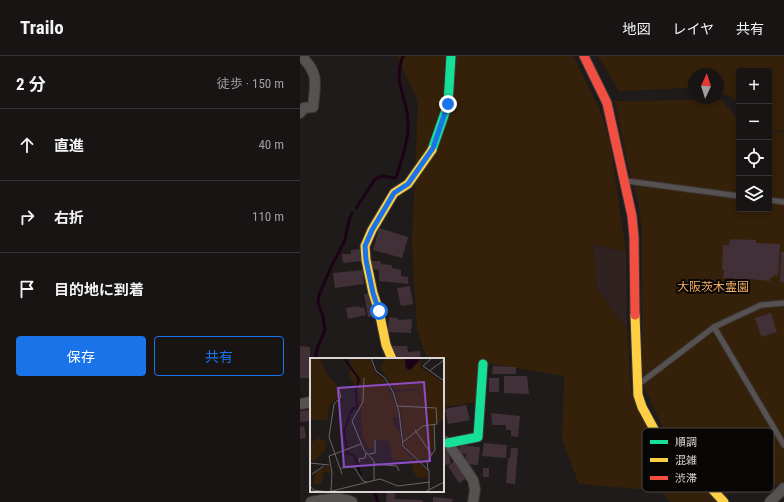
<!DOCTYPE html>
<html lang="ja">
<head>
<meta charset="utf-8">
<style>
	body { margin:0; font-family:"Roboto Condensed","Noto Sans JP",sans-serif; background:#211d1d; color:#f1f3f6 }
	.controls { position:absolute; right:12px; top:12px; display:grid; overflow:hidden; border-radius:4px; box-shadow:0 2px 6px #0003 }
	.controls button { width:36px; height:36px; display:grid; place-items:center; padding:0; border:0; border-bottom:1px solid #363334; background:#181414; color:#f1f3f6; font:20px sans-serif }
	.compass { position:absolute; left:388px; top:12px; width:36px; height:36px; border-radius:50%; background:#181414; box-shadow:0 2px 6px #0003; rotate:4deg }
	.stop { position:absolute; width:12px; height:12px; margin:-9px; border:3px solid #1a73e8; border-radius:50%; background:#fff }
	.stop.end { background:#1a73e8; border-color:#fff; box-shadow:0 1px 4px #0008 }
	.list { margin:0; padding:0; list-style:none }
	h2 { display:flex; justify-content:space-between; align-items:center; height:52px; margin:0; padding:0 16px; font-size:17px }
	h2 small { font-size:13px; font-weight:400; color:#9f9ea0 }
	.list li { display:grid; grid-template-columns:26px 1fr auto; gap:12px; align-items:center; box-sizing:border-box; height:72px; padding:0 16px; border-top:1px solid #363334 }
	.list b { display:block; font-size:15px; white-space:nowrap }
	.list em { font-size:13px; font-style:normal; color:#9f9ea0 }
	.actions { display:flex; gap:8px; padding:12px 16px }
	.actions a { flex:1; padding:9px 0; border:1px solid #1a73e8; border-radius:4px; text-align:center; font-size:14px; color:#1a73e8 }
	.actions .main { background:#1a73e8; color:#fff }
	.icon { flex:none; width:22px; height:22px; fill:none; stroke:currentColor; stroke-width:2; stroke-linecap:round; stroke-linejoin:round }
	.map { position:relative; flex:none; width:484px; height:446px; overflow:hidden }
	header { display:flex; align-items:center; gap:24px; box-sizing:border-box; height:56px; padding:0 20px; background:#181414; border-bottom:1px solid #363334 }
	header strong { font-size:19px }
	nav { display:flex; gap:22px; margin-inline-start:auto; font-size:14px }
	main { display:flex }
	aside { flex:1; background:#181414 }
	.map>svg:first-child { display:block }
	.built { fill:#2f2221 }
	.green { fill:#35200a }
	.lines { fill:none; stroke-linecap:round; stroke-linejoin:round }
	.stream { stroke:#1c0217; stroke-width:3 }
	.building { fill:#423038 }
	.lane-casing { stroke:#3c3737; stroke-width:7 }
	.street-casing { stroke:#3c3737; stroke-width:12 }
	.fast-casing { stroke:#3c3737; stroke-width:11 }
	.slow-casing { stroke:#3c3737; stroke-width:11 }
	.jam-casing { stroke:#3c3737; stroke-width:11 }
	.lane { stroke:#565252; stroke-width:5 }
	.street { stroke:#565252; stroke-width:10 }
	.fast { stroke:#16e098; stroke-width:9 }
	.slow { stroke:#ffcf43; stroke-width:9 }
	.jam { stroke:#f24e42; stroke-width:9 }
	.route { stroke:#1a73e8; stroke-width:5 }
	.labels { text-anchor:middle; stroke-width:4; stroke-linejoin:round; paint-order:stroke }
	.park-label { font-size:12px; fill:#f4ad62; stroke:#090606 }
	.inset-river { fill:none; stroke:#1c0217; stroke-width:2 }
	.inset-road { fill:none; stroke:#6b6565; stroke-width:1 }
	.view { fill:#8e4ec3; fill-opacity:0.15; stroke:#8e4ec3; stroke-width:2 }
	.inset-edge { fill:none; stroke:#dbd4d4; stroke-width:2 }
	.key { fill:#090606; stroke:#484444; stroke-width:1 }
	.key-label { font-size:11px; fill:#dbd4d4 }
</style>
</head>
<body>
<header>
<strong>Trailo</strong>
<nav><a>地図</a><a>レイヤ</a><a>共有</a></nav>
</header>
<main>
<aside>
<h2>2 分<small>徒歩 · 150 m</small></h2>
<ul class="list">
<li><svg class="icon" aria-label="ahead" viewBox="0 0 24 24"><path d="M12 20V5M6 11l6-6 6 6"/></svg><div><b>直進</b></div><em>40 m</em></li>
<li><svg class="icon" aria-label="right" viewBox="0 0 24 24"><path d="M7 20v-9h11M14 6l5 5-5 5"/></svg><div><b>右折</b></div><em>110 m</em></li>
<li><svg class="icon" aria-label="arrive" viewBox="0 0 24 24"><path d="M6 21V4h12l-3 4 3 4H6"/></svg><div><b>目的地に到着</b></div></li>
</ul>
<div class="actions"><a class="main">保存</a><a>共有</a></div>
</aside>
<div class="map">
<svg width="484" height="446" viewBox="0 0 484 446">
	<rect width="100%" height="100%" fill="#201b1b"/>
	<!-- built -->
	<polygon class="built" points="293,188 326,196 327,273 297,233"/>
	<!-- green -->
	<g class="green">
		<polygon points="97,0 273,0 299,52 310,85 326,196 293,188 297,233 327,273 331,334 365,401 419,446 371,446 361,435 279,428 262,384 264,320 181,306 177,346 144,351 143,303 127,303 117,273 112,187 118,45"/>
		<polygon points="298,0 484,0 484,75 471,74 484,77 484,424 479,430 462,423 427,439 373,392 345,333 342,317 342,173 337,140 327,105 315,45 422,44 439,65 439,153 469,153 469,15 439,15 439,47 431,40 418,37 418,18 394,18 394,33 388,32 319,35"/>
	</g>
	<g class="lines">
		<!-- stream -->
		<g class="stream">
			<path d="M56,152L75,123L82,120L96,122C101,105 109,85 108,67C108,41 92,28 103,0"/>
			<polyline points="15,303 18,290 25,274 23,260 18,247 19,239 31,211 45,184 49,164 52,157"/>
			<polyline points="74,435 78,446"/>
		</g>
	</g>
	<!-- building -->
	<g class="building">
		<polygon points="79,172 108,181 102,202 73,194"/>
		<polygon points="430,183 456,184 456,187 480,188 478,220 473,219 473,222 470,222 470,225 450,223 449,226 434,225 434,222 423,222 424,214 422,214 423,189 429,189"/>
		<polygon points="62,193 63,205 43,207 42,198 51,198 51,194"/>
		<polygon points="481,196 484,196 484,226 480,226"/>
		<polygon points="71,205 80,205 81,208 92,209 92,212 101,214 101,220 108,221 108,228 79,225 79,214 70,212"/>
		<polygon points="63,214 64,228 35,232 33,217"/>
		<polygon points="110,230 113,248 101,250 97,232"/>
		<polygon points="72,237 77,260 68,261 64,238"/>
		<polygon points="59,250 60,252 64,251 66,259 48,263 46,252"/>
		<polygon points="471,257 477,276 461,281 455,262"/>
		<polygon points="89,261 98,262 98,264 112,263 111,277 88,276"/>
		<polygon points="0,290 10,291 10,322 0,322"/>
		<polygon points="92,290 107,290 108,296 120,295 121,303 98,303"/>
		<polygon points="193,310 216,311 216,318 192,318"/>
		<polygon points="204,320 227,320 229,338 204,337"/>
		<rect x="189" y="322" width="10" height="14"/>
		<polygon points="166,349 170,364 148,368 145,353"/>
		<polygon points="11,354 11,365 0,366 0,355"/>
		<polygon points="191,357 220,360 218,381 211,380 211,374 206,374 206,369 192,369"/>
		<polygon points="4,370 6,382 0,383 0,371"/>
		<polygon points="184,387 207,389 206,402 182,400"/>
		<polygon points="160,389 180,391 178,409 165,408 166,398 159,397"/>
		<polygon points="211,392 218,392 215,428 206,427 208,402 210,402"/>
		<polygon points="148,393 151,408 156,405 167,422 159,427 148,410 151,408 143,409 143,394"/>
		<rect x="183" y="412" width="6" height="9"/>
		<polygon points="87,435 95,435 95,443 123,444 122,446 86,446"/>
		<polygon points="133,441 153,443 152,446 133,446"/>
	</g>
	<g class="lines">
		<defs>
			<g id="lane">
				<polyline points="327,125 439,140"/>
				<polyline points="469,144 484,146"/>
				<polyline points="414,271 484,389"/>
				<polyline points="339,328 414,271 461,249 484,247"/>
			</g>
			<g id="street">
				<path d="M0,57L4,52L13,51C15,28 20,18 1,0"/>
				<polyline points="0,348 11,346"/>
				<polyline points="143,385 148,387 173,424 175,434 173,446"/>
				<path d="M11,446C24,444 39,440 52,446"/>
				<polyline points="470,446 484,432"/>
			</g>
			<g id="fast">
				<polyline points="132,94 148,48 151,0"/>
				<polyline points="148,387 178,381 183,308"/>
			</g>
			<g id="slow">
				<polyline points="335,259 338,339 342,351 362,388 375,405 411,432 424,446"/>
				<polyline points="92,303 86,289 79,255 73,237 66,204 65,190 72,174 94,137 108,128 132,94"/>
			</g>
			<polyline id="jam" points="284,0 307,47 332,160 334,181 335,259"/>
		</defs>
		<!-- lane casing -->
		<use href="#lane" class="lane-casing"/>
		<!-- street casing -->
		<use href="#street" class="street-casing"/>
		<!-- fast casing -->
		<use href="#fast" class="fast-casing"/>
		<!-- slow casing -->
		<use href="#slow" class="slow-casing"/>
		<!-- jam casing -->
		<use href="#jam" class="jam-casing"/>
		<!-- lane -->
		<use href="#lane" class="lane"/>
		<!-- street -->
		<use href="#street" class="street"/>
		<!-- fast -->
		<use href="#fast" class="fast"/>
		<!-- slow -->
		<use href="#slow" class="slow"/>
		<!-- jam -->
		<use href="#jam" class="jam"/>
	</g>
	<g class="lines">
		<!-- route -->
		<polyline class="route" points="79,255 73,237 66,204 65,190 72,174 94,137 108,128 133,92 148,48"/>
	</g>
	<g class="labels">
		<!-- park labels -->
		<g class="park-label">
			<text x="413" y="235">大阪茨木霊園</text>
		</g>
	</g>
	<!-- overview -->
	<g transform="translate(10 302)">
		<rect width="134" height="134" fill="#201b1b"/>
		<path d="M0,0H10L17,16L27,27L29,39L20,46L17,62H0ZM38,0H59L64,13L74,22L84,41L89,60L83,59L84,67L90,74L91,85L98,96L117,113L118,119L107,120L102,110L103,108L98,102H83L79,83L64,82V89L58,90L52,77L50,36L39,18L41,4ZM75,0H95L96,10L100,13L112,0L111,10L134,25V62L123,67L124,88L119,100L110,102L99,95L94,84L91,56L85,34L104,32L111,36L105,31L85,32L71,10ZM9,80L16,83L15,92L4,103L0,102V85ZM18,108L21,114L19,118L18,114H14L11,126H3L6,114Z" fill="#35200a"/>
		<path d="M95,0H111L100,12L96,10Z" fill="#1c0217"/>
		<path class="inset-river" d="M34,0L49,21L46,32L47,50H43L40,56M37,90L34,73L40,57M37,92V95L44,97L51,117"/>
		<path class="inset-road" d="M61,0L66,13L75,20L83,34L89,54L93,88L119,113V132M122,0L113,8L134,23M119,13L134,2M54,20L53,44L42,63L54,92L64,103V122M28,29L31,39L24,46L19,79L32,116M87,48L126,50L127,66L113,68L93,84M105,72L122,97M59,96L65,95V82M50,104L49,101L55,100L56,95M0,105L19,107M65,106L87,108L89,113M31,110L44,109L53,123L57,124M118,112L117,103L125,92L124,66M2,116L14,108M1,129L3,132L18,134M21,133L22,115L19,98L51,86M18,134L70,121L88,128L120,124M115,134L134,124"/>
		<path class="view" d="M114,24L120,103L34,109L28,30Z"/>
		<rect width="134" height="134" class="inset-edge"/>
	</g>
	<!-- legend -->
	<rect x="342" y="372" width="132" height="64" rx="6" class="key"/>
	<rect x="350" y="384" width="18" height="4" fill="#16e098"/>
	<rect x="350" y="402" width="18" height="4" fill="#ffcf43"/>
	<rect x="350" y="420" width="18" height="4" fill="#f24e42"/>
	<g class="key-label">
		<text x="375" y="390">順調</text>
		<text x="375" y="408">混雑</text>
		<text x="375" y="426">渋滞</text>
	</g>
</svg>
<div class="controls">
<button>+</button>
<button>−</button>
<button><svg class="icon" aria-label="locate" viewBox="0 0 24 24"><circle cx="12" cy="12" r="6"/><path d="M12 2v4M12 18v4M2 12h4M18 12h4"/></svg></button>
<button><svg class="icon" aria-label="layers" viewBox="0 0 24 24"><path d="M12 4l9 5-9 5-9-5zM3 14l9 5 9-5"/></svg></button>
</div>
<svg class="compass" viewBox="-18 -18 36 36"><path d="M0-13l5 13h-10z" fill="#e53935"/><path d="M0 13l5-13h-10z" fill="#9f9ea0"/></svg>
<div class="stop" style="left:79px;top:255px"></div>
<div class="stop end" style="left:148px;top:48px"></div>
</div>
</main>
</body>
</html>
